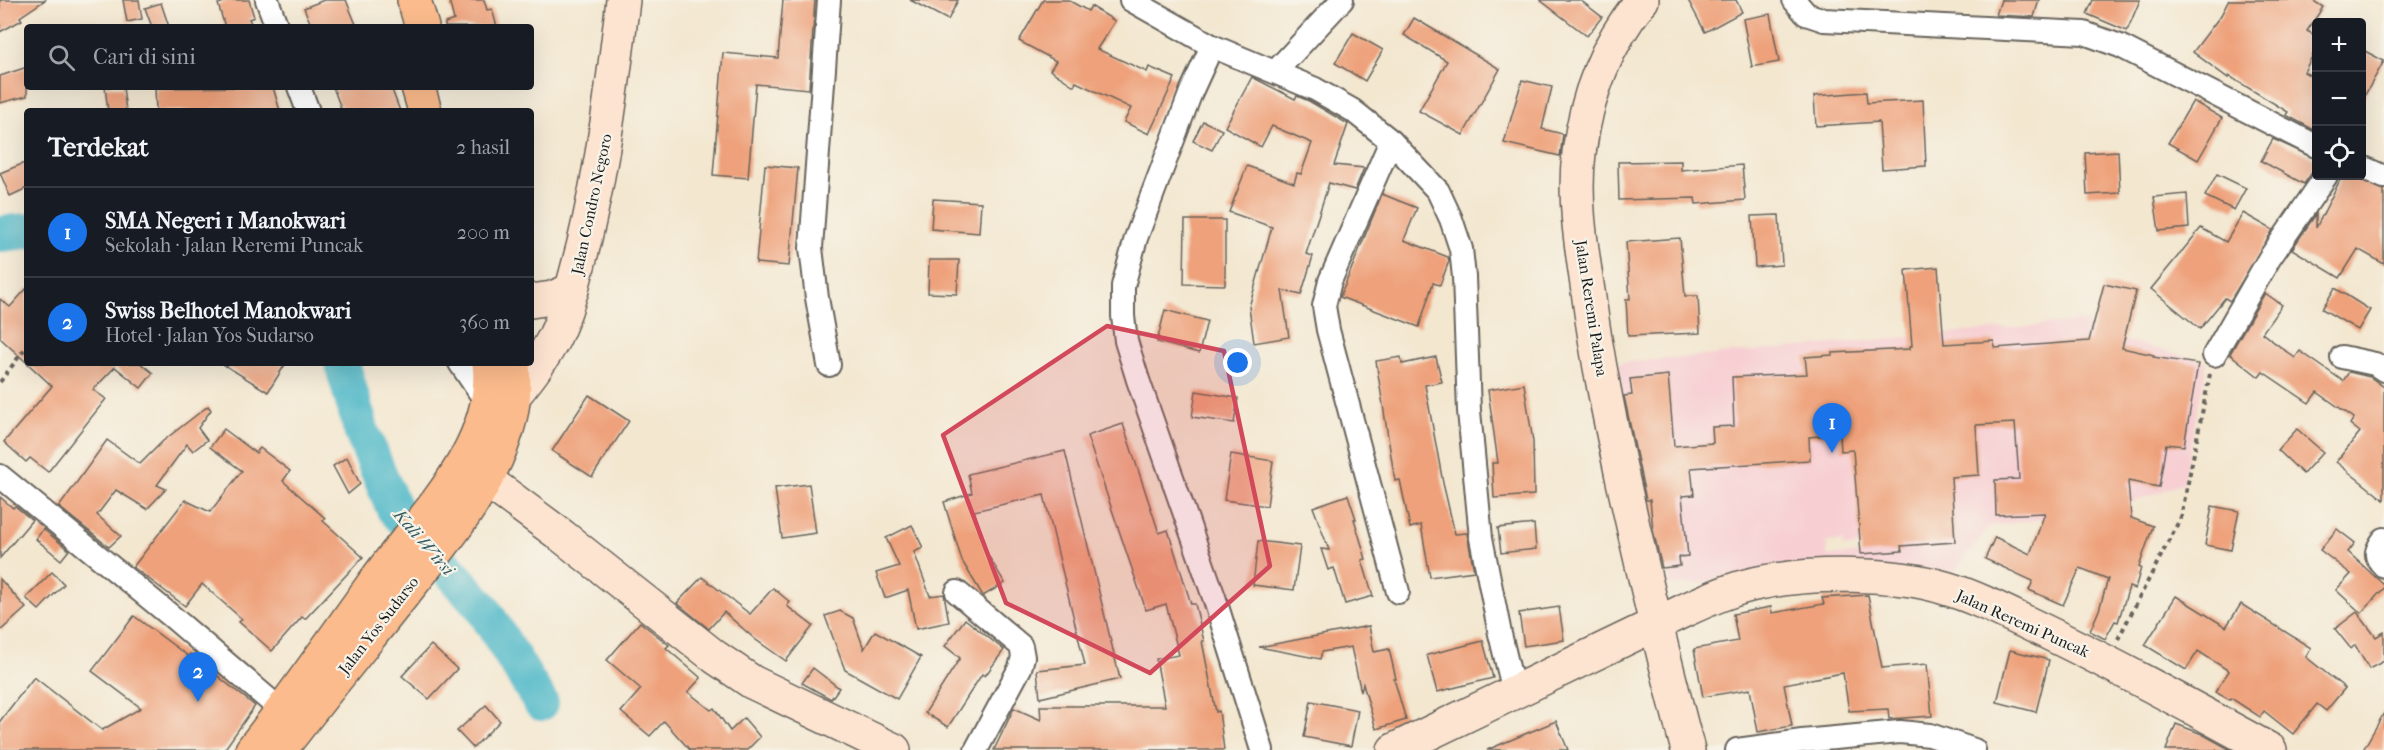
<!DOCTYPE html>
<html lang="id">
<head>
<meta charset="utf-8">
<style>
	body { margin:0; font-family:"IM FELL French Canon",serif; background:#20242c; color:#f1f3f6 }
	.controls { position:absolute; right:18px; top:18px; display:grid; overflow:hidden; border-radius:6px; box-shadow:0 6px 24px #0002 }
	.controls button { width:54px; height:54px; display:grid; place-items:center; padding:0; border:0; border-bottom:2px solid #363941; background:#171b24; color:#f1f3f6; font:30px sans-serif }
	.you { position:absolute; left:1238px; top:363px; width:21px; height:21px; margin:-15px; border:4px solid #fff; border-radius:50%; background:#1a73e8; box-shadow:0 0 0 9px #1a73e833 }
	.badge { display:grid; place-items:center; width:39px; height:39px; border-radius:50%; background:#1a73e8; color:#fff; font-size:20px; font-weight:700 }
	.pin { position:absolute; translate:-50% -50px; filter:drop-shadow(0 2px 3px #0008) }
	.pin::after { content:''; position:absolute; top:32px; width:21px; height:18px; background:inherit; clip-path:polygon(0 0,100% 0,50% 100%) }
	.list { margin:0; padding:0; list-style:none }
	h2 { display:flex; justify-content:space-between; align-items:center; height:78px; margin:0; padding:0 24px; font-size:26px }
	h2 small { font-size:20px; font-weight:400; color:#9ea1a6 }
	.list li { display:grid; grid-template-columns:39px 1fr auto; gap:18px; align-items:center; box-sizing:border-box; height:90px; padding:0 24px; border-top:2px solid #363941 }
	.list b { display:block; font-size:22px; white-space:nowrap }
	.list p { margin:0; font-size:20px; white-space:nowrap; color:#9ea1a6 }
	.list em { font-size:20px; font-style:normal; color:#9ea1a6 }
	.icon { flex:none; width:33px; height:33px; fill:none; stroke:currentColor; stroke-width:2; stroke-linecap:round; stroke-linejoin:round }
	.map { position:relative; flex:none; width:2384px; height:750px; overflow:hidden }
	.search { position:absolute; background:#171b24; box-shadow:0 6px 24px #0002; left:24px; top:24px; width:510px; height:66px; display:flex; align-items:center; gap:15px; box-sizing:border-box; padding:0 21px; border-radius:6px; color:#9ea1a6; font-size:22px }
	.panel { position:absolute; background:#171b24; box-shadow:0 6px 24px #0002; left:24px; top:108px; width:510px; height:258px; border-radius:6px }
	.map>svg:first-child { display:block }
	.built { fill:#f7cfd3; fill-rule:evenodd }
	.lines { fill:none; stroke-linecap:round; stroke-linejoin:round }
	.river { stroke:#4bb7c8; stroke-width:36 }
	.building { fill:#eea17a }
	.street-casing { stroke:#67635b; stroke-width:26 }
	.secondary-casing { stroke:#67635b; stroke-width:36 }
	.highway-casing { stroke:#67635b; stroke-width:36 }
	.path { stroke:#67635b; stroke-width:4; stroke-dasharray:4.5 4.5; stroke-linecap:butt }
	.street { stroke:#fff; stroke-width:22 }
	.secondary { stroke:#fde4d1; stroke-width:33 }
	.highway { stroke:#fbbb8c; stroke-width:33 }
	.marked { fill:#d1495b; fill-opacity:0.2; stroke:#d1495b; stroke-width:4.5; stroke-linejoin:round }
	.labels { text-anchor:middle; stroke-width:4.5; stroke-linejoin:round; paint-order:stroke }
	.street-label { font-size:16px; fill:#1c1c1c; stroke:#f7f3e8 }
	.water-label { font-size:18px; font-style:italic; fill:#2f5a61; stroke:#f7f3e8 }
</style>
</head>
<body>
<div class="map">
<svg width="2384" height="750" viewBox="0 0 2384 750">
	<rect width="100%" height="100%" fill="#f7f3e8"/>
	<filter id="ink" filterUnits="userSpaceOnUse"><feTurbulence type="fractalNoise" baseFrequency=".0167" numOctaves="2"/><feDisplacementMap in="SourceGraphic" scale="12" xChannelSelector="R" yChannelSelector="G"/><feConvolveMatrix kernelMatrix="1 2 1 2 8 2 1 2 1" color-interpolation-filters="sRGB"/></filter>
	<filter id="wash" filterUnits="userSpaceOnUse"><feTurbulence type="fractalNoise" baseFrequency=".008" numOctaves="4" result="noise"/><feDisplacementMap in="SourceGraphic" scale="24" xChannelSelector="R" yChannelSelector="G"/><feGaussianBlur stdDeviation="1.35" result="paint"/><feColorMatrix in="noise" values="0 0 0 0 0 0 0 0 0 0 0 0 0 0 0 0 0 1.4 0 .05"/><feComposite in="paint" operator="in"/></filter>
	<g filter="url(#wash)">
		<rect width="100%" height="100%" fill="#f3e7d0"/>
		<!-- built -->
		<path class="built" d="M2087,321L2090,331L2207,362L2183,483L2111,510L1990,526L1955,571L1653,586L1625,472L1610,364ZM1994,341L1996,370L1911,375L1910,346ZM2085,342L2087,373L2006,378L2005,347ZM2097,343L2153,355L2147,385L2090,373ZM1898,350L1899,375L1833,378L1832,353ZM1831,355L1832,378L1807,380L1805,357ZM2171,360L2198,364L2184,446L2153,441L2157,418L2133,414L2138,391L2165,395ZM1803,374L1804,411L1734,414L1732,377ZM1667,375L1676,464L1625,469L1618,396L1632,395L1630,379ZM1868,378L1872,433L1892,431L1897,508L1953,504L1955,542L1901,546V551L1827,556V542L1843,541V547L1860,546L1853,450L1841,451L1840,434H1830L1828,417L1839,416L1838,406L1809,408L1807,382ZM2084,383L2086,412L1996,419L1995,390ZM2131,383L2133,419L2097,421L2096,384ZM1991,390L1993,424L1873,429L1872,396ZM2064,417L2065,429L2084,427L2090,506L2060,508L2053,418ZM1807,421L1810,460L1714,467L1713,460L1679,462L1678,446L1713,443V427ZM2051,421L2055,467L2019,470L2016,424ZM2125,429L2129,498L2091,501L2087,431ZM1976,430L1979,475L1906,479L1904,434ZM2135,451L2164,456L2158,487L2129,481ZM1692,475L1694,495L1682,496L1688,556L1679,557L1680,566L1669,567L1670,581L1659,582L1650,500L1642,501L1640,480ZM2054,478L2056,512L1997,515L1995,481Z"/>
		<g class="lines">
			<!-- river -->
			<g class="river">
				<polyline points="0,234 27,231"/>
				<polyline points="342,363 362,433 394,509 482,607 541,703"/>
			</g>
		</g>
		<g id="blocks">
			<!-- building -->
			<g class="building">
				<polygon points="0,0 45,0 20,17 22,20 0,32"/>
				<polygon points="123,0 139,0 142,19 127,22"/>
				<polygon points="230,0 249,0 254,17 249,19 253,27 225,27 218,4"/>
				<polygon points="324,0 346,0 357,27 312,27 304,8"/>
				<polygon points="449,0 484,0 487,10 492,9 497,27 445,27 445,23 454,20"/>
				<polygon points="783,0 815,0 809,89 756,84 748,178 713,175 723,53 778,58"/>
				<polygon points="910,0 958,0 948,20"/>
				<polygon points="1043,0 1068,0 1088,11 1091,6 1115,21 1097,49 1147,72 1149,67 1175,78 1149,134 1124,122 1131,108 1076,82 1074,86 1050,70 1056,61 1019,41"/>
				<polygon points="1540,0 1580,0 1602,17 1587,36"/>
				<polygon points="1688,0 1736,0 1742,12 1705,32"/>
				<polygon points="2001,0 2039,0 2034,17 1996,15"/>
				<polygon points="2093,0 2140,0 2127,31 2087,14"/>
				<polygon points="2229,0 2312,0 2323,7 2307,31 2316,36 2316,49 2304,72 2316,79 2316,131 2286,115 2288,112 2229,76 2228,78 2193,52 2221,15"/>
				<polygon points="161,3 169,27 152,27 145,8"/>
				<polygon points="1770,14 1779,62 1752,67 1743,19"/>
				<polygon points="1414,18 1500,69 1463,135 1419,111 1447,61 1404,35"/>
				<polygon points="1353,33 1383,50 1365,81 1335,63"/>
				<polygon points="2361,49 2384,61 2361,102"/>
				<polygon points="27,67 27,96 0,103 0,76"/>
				<polygon points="1252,77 1295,99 1297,96 1309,101 1348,124 1334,165 1364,168 1355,190 1329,183 1306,254 1313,256 1301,295 1282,290 1289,337 1254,343 1249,307 1272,227 1229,212 1247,166 1294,183 1297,173 1301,174 1312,143 1272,126 1261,147 1225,127"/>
				<polygon points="1522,80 1552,87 1542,129 1563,134 1560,156 1504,143"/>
				<polygon points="105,87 123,87 126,111 108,111"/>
				<polygon points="273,87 280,111 225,111 224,108 209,111 156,111 155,88"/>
				<polygon points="333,87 391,87 400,111 342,111"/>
				<polygon points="1866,92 1867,103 1923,100 1926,166 1882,169 1879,122 1816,126 1814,96"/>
				<polygon points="2193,101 2222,118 2198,160 2168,143"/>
				<polygon points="1203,121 1222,130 1212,150 1193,141"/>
				<polygon points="2273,139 2316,159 2316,167 2304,184 2261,161"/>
				<polygon points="2118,151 2120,193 2087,195 2085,153"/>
				<polygon points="1681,161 1681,170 1742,165 1745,200 1696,204 1695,198 1619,200 1618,162"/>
				<polygon points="27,162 27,188 10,196 0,173"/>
				<polygon points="765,165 798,168 789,266 756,263"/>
				<polygon points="2217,174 2246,188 2234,210 2205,196"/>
				<polygon points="2342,176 2352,176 2384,190 2384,264 2358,249 2340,278 2292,249 2316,214 2316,228"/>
				<polygon points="1382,194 1417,208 1404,240 1448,257 1449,261 1440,285 1433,283 1419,327 1340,297"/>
				<polygon points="2187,194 2189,228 2159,231 2154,197"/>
				<polygon points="933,199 981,202 979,233 931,229"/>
				<polygon points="2243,213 2273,230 2230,301 2225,298 2200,329 2151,289 2201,228 2226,242"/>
				<polygon points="1779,215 1782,265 1755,267 1752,216"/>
				<polygon points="1185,220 1225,220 1225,285 1184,284"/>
				<polygon points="1680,238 1685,296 1698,296 1700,333 1628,336 1626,299 1630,299 1626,242"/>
				<polygon points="929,260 959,260 957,294 928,293"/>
				<polygon points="1938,267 1944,344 1994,341 1995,348 2089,341 2104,284 2136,291 2122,348 2154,355 2153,357 2198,364 2184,446 2166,444 2159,487 2128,481 2131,518 2153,526 2139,567 2141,568 2135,589 2129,587 2118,622 2115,621 2105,639 2090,631 2099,610 2108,579 2080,568 2063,605 2029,590 2033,581 1985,559 1995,537 2030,554 2045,513 1996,515 1995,480 2019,479 2015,423 1976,425 1979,475 1951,477 1955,542 1901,546 1902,551 1861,554 1853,450 1841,451 1840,434 1809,437 1810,460 1691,468 1694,495 1682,496 1688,556 1679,557 1680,566 1662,568 1653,530 1650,500 1646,500 1624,396 1632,395 1630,379 1668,375 1674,446 1713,443 1712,427 1734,426 1732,377 1807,374 1805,357 1832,355 1832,353 1910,349 1910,346 1912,346 1906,270"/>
				<polygon points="27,288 27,363 140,363 153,373 141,388 115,367 93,390 106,399 48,472 30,458 26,462 4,442 52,386 0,338 0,299 10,307"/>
				<polygon points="2335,288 2370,310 2358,330 2322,309"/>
				<polygon points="2265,293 2282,305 2262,333 2295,358 2300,351 2343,381 2349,372 2370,377 2384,387 2384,500 2336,462 2360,432 2350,424 2354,418 2317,392 2309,403 2263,372 2259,377 2230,354"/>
				<polygon points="1165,310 1207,321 1199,353 1157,342"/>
				<polygon points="1401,357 1402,364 1436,357 1442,382 1425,385 1443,483 1455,534 1467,533 1474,571 1430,577 1421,525 1410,528 1400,480 1395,481 1376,361"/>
				<polygon points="221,363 286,363 268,392"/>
				<polygon points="1524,384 1533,442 1534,495 1494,498 1492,463 1498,463 1488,390"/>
				<polygon points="1196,391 1238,398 1234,423 1192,417"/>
				<polygon points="589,395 629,421 592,477 552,451"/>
				<polygon points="208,406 211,410 198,428 207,440 193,451 187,444 157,485 166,489 147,509 116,490 97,515 121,536 109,547 59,507 107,440 140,464 163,441"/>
				<polygon points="1123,424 1159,533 1168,530 1191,604 1195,604 1204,641 1202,641 1216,712 1219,711 1224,750 994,750 1014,708 1041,720 1040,706 1165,706 1156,659 1179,655 1166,604 1146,610 1087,436"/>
				<polygon points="224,429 256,453 260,448 290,471 283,481 325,518 323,521 363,557 305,619 302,617 272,651 239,622 242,619 202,584 185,606 133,567 185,500 210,512 242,471 210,447"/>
				<polygon points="2297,429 2323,452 2303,474 2278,450"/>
				<polygon points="1065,451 1120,679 1040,698 1037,670 1085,665 1044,495 974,511 986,552 1005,583 983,596 962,561 944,502 972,493 968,474"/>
				<polygon points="1231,454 1273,461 1267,506 1224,500"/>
				<polygon points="347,457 360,484 348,494 333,466"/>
				<polygon points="809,484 816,533 782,538 775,488"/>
				<polygon points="1348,495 1356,519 1354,519 1366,559 1362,560 1373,596 1345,604 1334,568 1328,570 1321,549 1329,550 1313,507"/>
				<polygon points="0,497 13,508 15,506 32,520 0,558"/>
				<polygon points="2212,506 2239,511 2231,550 2205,545"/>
				<polygon points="1534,524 1536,549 1501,553 1498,528"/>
				<polygon points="912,525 923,548 914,552 930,596 944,594 949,622 916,629 908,590 885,598 876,573 899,566 886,538"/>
				<polygon points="43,529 69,550 61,560 36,539"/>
				<polygon points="2337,529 2355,543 2348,552 2384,585 2384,588 2361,613 2336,590 2351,574 2320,550"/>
				<polygon points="1258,541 1300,546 1294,590 1253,585"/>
				<polygon points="52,572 64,584 39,610 26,598"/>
				<polygon points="702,577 750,614 773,588 790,602 787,606 813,626 786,661 756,640 724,612 709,629 677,603"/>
				<polygon points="0,579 26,608 0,631"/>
				<polygon points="1868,595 1882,668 1927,664 1932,716 1889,719 1888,709 1849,711 1843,673 1784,684 1792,726 1758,732 1750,689 1703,697 1694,649 1738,641 1733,614 1771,607 1772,613 1824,604 1822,598"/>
				<polygon points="2176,596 2226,627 2241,604 2311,648 2306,657 2345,688 2326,711 2317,704 2293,734 2264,711 2260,717 2231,698 2230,700 2215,692 2229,671 2198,651 2186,670 2145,645"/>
				<polygon points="1559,607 1564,640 1524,646 1519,613"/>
				<polygon points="840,611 853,618 864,649 875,631 921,657 897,699 845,670 825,616"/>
				<polygon points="2357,612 2376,637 2384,632 2384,661 2369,669 2355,645 2351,649 2335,629"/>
				<polygon points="134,616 188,656 190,654 255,706 224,750 0,750 0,721 34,677 102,730 141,708 92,671"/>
				<polygon points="965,619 1004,650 985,676 982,674 948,727 925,713 960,658 945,646"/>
				<polygon points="640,622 669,645 666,648 701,678 688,692 711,710 714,708 730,731 744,718 760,737 747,750 690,750 664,721 650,736 621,712 641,689 607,660"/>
				<polygon points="1369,626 1374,652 1389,649 1396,679 1394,679 1406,720 1376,729 1363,684 1361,692 1351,647 1322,652 1320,659 1259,647"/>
				<polygon points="1483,641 1493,678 1437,692 1427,655"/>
				<polygon points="431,645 457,669 429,699 402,676"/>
				<polygon points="2010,650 2049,660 2036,712 1997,702"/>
				<polygon points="813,668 839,688 831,699 802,683"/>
				<polygon points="1311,701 1358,710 1351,746 1304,737"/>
				<polygon points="486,705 500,721 473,748 457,731"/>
				<polygon points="2384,713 2384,750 2363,750"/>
				<polygon points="1556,721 1568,750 1487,750"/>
				<polygon points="2176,724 2202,734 2231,750 2166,750"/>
			</g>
		</g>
	</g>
	<g filter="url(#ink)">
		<use href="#blocks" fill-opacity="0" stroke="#67635b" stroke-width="1.5"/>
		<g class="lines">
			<defs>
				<g id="street">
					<polyline points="267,0 277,27"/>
					<polyline points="829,0 811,248 817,298 829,365"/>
					<polyline points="1131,0 1212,46 1191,92 1136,238 1123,286 1123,316 1126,341 1138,380 1215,600 1262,750"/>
					<polyline points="1794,0 1806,14 1824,20 2084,33 2120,46 2316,146"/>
					<polyline points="1212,46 1315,89 1352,110 1391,141 1438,191 1451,219 1461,249 1464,277 1469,411 1481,538 1500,634 1514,692"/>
					<polyline points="1276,71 1342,0"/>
					<polyline points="299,87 308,111"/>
					<polyline points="1391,141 1330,281 1324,306 1328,330 1398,592"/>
					<polyline points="2362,167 2384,177"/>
					<polyline points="2214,355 2269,259 2326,176"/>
					<polyline points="2342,357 2375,364 2384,370"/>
					<polyline points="460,363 487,403"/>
					<polyline points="0,476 170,615 282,711"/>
					<path d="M2384,539C2376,550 2373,556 2384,566"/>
					<polyline points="957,592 1021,646 1023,657 1020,668 976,750"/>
					<polyline points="1737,750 1802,741 1900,732 1930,735 1974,750"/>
				</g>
				<g id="secondary">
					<path d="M1642,0C1606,44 1586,97 1579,153C1573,201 1582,250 1589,298C1597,359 1610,420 1623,481C1643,572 1664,660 1688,750"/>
					<polyline points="531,301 552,298 572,290"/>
					<path d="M515,394C530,376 543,359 554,338C568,309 575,277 583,247C603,165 613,84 623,0"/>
					<polyline points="485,479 562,536 715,657 752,682 894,750"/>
					<path d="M1394,750L1683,611C1707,600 1733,588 1759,583C1811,572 1894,572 1945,588C1979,598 2012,616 2044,631C2121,668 2195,709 2270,750"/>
				</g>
				<g id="highway">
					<polyline points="414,0 422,27"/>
					<polyline points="418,87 425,111"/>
					<path d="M252,750C295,695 335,637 376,580C420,519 499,446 489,363"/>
					<path d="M280,750C321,697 363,645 405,592C441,547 485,495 504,439C514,410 515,393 513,363"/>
				</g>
			</defs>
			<!-- street casing -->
			<use href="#street" class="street-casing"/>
			<!-- secondary casing -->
			<use href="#secondary" class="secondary-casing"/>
			<!-- highway casing -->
			<use href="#highway" class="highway-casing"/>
			<!-- path -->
			<g class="path">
				<polyline points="0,382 27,346"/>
				<polyline points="2118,639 2181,517 2210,374"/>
			</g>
			<!-- street -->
			<use href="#street" class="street"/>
			<!-- secondary -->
			<use href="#secondary" class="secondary"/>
			<!-- highway -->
			<use href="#highway" class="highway"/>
		</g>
	</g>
	<!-- marked area -->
	<path class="marked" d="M1107,326L1224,351L1270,566L1150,673L1006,603L943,435Z"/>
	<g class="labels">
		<!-- street labels -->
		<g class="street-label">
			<text transform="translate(591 204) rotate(-78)" y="6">Jalan Condro Negoro</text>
			<text transform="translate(1592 308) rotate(81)" y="6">Jalan Reremi Palapa</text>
			<text transform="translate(2023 623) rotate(24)" y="6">Jalan Reremi Puncak</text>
			<text transform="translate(378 625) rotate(-52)" y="6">Jalan Yos Sudarso</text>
		</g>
		<!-- water labels -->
		<g class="water-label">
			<text transform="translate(424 542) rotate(49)" y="6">Kali Wirsi</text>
		</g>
	</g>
</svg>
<div class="controls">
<button>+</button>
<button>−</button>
<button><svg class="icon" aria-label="locate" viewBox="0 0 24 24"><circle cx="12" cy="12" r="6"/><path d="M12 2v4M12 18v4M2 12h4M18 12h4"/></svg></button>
</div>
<div class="you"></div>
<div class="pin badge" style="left:1832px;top:453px">1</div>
<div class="pin badge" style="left:198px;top:702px">2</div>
<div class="search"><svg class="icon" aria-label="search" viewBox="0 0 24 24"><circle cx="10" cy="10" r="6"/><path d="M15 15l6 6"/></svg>Cari di sini</div>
<section class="panel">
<h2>Terdekat<small>2 hasil</small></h2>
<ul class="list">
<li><span class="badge">1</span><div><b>SMA Negeri 1 Manokwari</b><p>Sekolah · Jalan Reremi Puncak</p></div><em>200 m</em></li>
<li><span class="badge">2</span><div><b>Swiss Belhotel Manokwari</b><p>Hotel · Jalan Yos Sudarso</p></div><em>360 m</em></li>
</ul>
</section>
</div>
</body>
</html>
